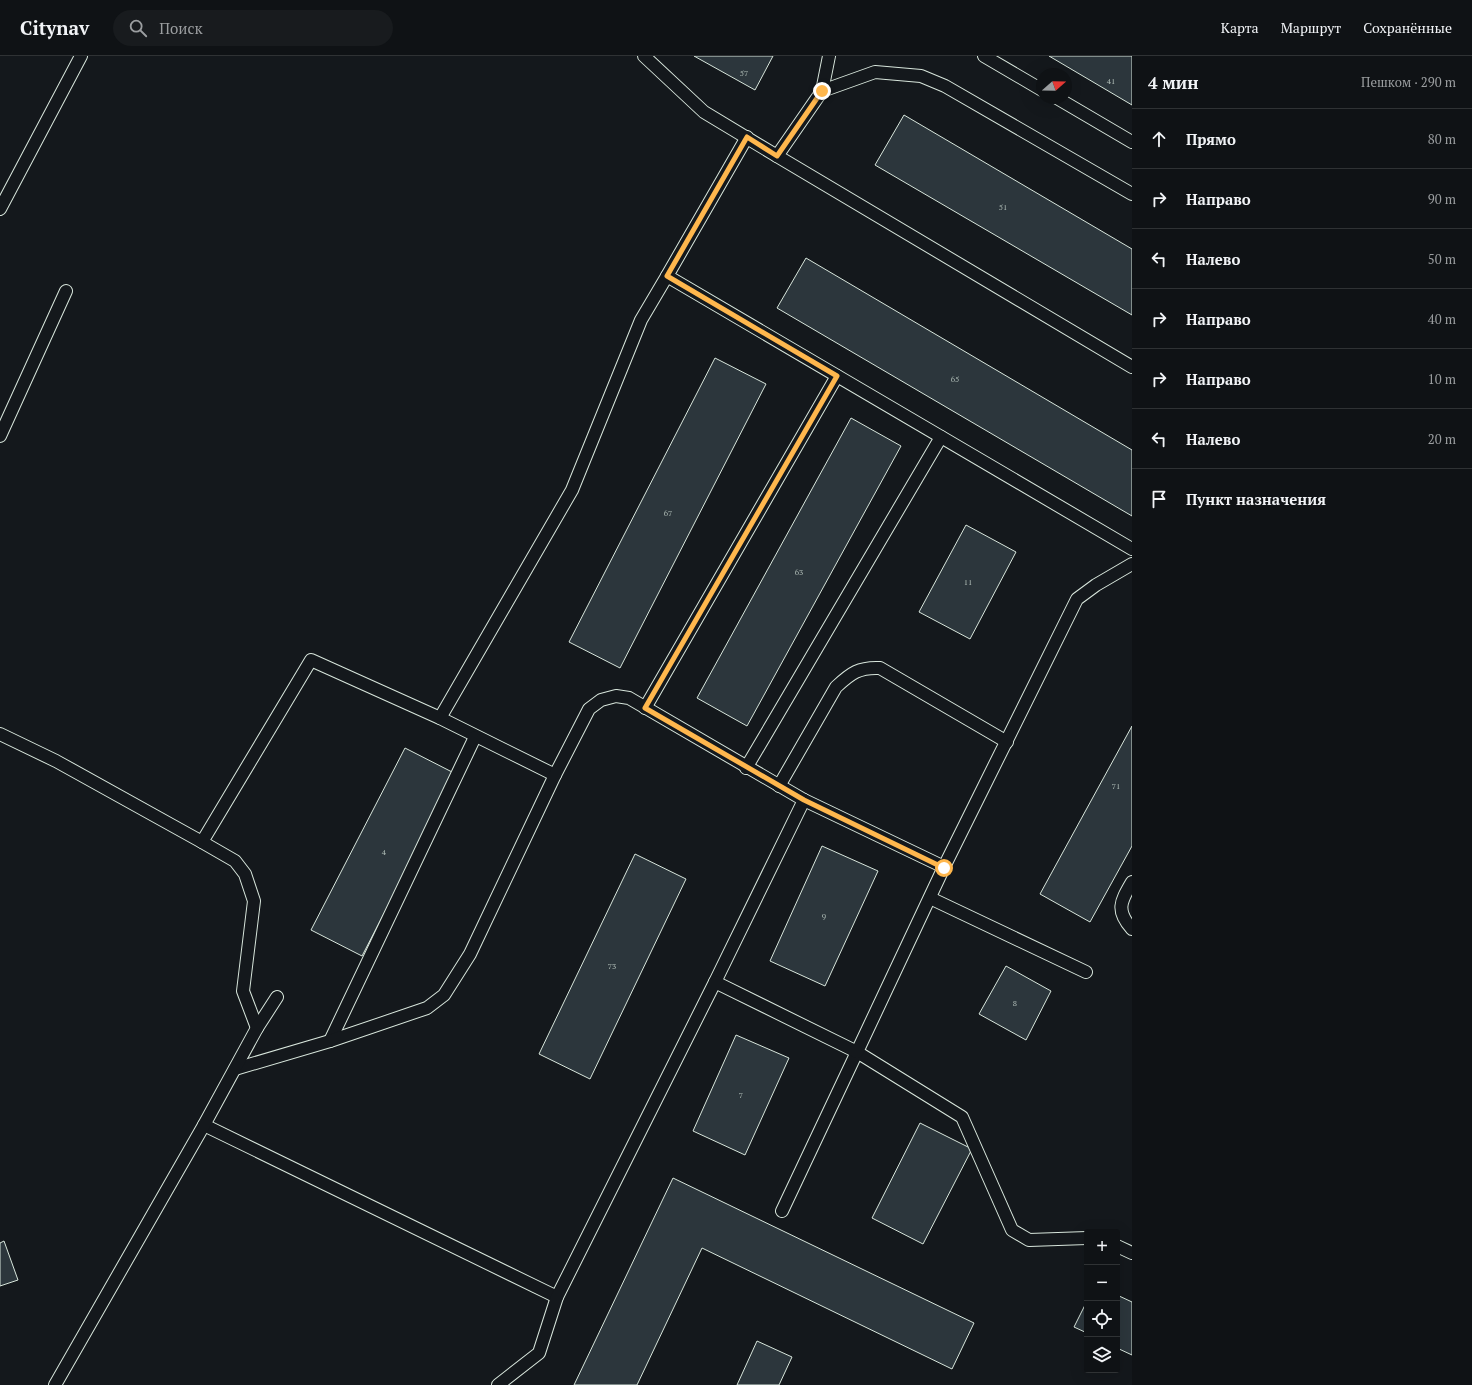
<!DOCTYPE html>
<html lang="ru">
<head>
<meta charset="utf-8">
<style>
	body { margin:0; font-family:"PT Serif",serif; background:#181b1e; color:#f1f3f6 }
	.controls { position:absolute; right:12px; bottom:12px; display:grid; overflow:hidden; border-radius:4px; box-shadow:0 4px 16px #0002 }
	.controls button { width:36px; height:36px; display:grid; place-items:center; padding:0; border:0; border-bottom:1px solid #2f3234; background:#0f1215; color:#f1f3f6; font:20px sans-serif }
	.compass { position:absolute; left:1036px; top:12px; width:36px; height:36px; border-radius:50%; background:#0f1215; box-shadow:0 4px 16px #0002; rotate:70deg }
	.stop { position:absolute; width:12px; height:12px; margin:-9px; border:3px solid #ffb74d; border-radius:50%; background:#fff }
	.stop.end { background:#ffb74d; border-color:#fff; box-shadow:0 1px 4px #0008 }
	.list { margin:0; padding:0; list-style:none }
	h2 { display:flex; justify-content:space-between; align-items:center; height:52px; margin:0; padding:0 16px; font-size:17px }
	h2 small { font-size:13px; font-weight:400; color:#9b9ea0 }
	.list li { display:grid; grid-template-columns:26px 1fr auto; gap:12px; align-items:center; box-sizing:border-box; height:60px; padding:0 16px; border-top:1px solid #2f3234 }
	.list b { display:block; font-size:15px; white-space:nowrap }
	.list em { font-size:13px; font-style:normal; color:#9b9ea0 }
	.icon { flex:none; width:22px; height:22px; fill:none; stroke:currentColor; stroke-width:2; stroke-linecap:round; stroke-linejoin:round }
	.map { position:relative; flex:none; width:1132px; height:1329px; overflow:hidden }
	header { display:flex; align-items:center; gap:24px; box-sizing:border-box; height:56px; padding:0 20px; background:#0f1215; border-bottom:1px solid #2f3234 }
	header strong { font-size:19px }
	nav { display:flex; gap:22px; margin-inline-start:auto; font-size:14px }
	.search { width:280px; height:36px; background:#181b1e; display:flex; align-items:center; gap:10px; box-sizing:border-box; padding:0 14px; border-radius:22px; color:#9b9ea0; font-size:15px }
	main { display:flex }
	aside { flex:1; background:#0f1215 }
	.map>svg:first-child { display:block }
	.building { fill:#2c363c; stroke:#d8e6dc }
	.lines { fill:none; stroke-linecap:round; stroke-linejoin:round }
	.lane-casing { stroke:#d8e6dc; stroke-width:14 }
	.lane { stroke:#14181c; stroke-width:12 }
	.route { stroke:#ffb74d; stroke-width:5 }
	.labels { text-anchor:middle; stroke-width:3; stroke-linejoin:round; paint-order:stroke }
	.number-label { font-size:8px; fill:#adbab4 }
</style>
</head>
<body>
<header>
<strong>Citynav</strong>
<div class="search"><svg class="icon" aria-label="search" viewBox="0 0 24 24"><circle cx="10" cy="10" r="6"/><path d="M15 15l6 6"/></svg>Поиск</div>
<nav><a>Карта</a><a>Маршрут</a><a>Сохранённые</a></nav>
</header>
<main>
<div class="map">
<svg width="1132" height="1329" viewBox="0 0 1132 1329">
	<rect width="100%" height="100%" fill="#14181c"/>
	<!-- building -->
	<g class="building">
		<polygon points="694,0 773,0 755,34"/>
		<polygon points="1049,0 1132,0 1132,49"/>
		<polygon points="904,59 1132,193 1132,259 875,109"/>
		<polygon points="806,202 1132,394 1132,460 777,252"/>
		<polygon points="715,302 766,328 620,612 569,586"/>
		<polygon points="851,362 901,390 747,670 697,642"/>
		<polygon points="966,469 1016,496 970,583 919,556"/>
		<polygon points="1132,670 1132,790 1090,866 1040,838"/>
		<polygon points="405,692 456,718 362,900 311,874"/>
		<polygon points="822,790 878,815 825,930 770,905"/>
		<polygon points="635,798 686,823 590,1023 539,998"/>
		<polygon points="1006,910 1051,935 1026,984 979,958"/>
		<polygon points="736,979 789,1002 745,1099 693,1075"/>
		<polygon points="920,1067 972,1093 923,1188 872,1162"/>
		<polygon points="673,1122 974,1267 952,1313 702,1192 637,1329 574,1329"/>
		<polygon points="4,1185 18,1224 0,1230 0,1187"/>
		<polygon points="1117,1239 1132,1246 1132,1299 1117,1292"/>
		<polygon points="1087,1245 1087,1277 1074,1271"/>
		<polygon points="757,1285 792,1301 779,1329 737,1329"/>
	</g>
	<g class="lines">
		<defs>
			<g id="lane">
				<polyline points="644,0 704,56 777,100"/>
				<polyline points="984,0 1042,34"/>
				<polyline points="822,35 829,0"/>
				<polyline points="1057,42 1132,86"/>
				<polyline points="747,81 667,220 1132,493"/>
				<polyline points="1132,138 945,30 921,20 875,16 822,35 777,100 1132,311"/>
				<polyline points="0,153 81,0"/>
				<polyline points="0,380 66,235"/>
				<polyline points="645,652 837,320"/>
				<polyline points="440,662 572,434 641,264 667,220"/>
				<polyline points="0,678 56,705 202,786"/>
				<polyline points="746,712 941,381"/>
				<path d="M779,730L836,631C851,617 859,611 880,612L1007,686"/>
				<path d="M1132,826C1121,845 1115,854 1132,873"/>
				<polyline points="930,842 1086,916"/>
				<polyline points="715,926 804,744"/>
				<polyline points="257,972 243,935 254,845 245,818 235,805 202,786 311,604 440,662 555,719"/>
				<polyline points="330,985 475,681"/>
				<polyline points="235,1013 330,985 427,952 444,939 470,898 555,719 589,653 601,644 616,640 629,642 804,744 944,811"/>
				<polyline points="204,1069 557,1241"/>
				<polyline points="782,1155 857,996 962,1061 1012,1174 1029,1184 1087,1182"/>
				<polyline points="1117,1190 1132,1197"/>
				<polyline points="55,1329 204,1069 257,972 277,941"/>
				<polyline points="498,1329 539,1297 557,1241 715,926 857,996 944,811 1077,543 1096,529 1132,508"/>
			</g>
		</defs>
		<!-- lane casing -->
		<use href="#lane" class="lane-casing"/>
		<!-- lane -->
		<use href="#lane" class="lane"/>
	</g>
	<g class="lines">
		<!-- route -->
		<polyline class="route" points="822,35 777,100 747,81 667,220 837,320 645,652 804,744 944,812"/>
	</g>
	<g class="labels">
		<!-- number labels -->
		<g class="number-label">
			<text x="744" y="20">57</text>
			<text x="1111" y="28">41</text>
			<text x="1003" y="154">51</text>
			<text x="955" y="326">65</text>
			<text x="668" y="460">67</text>
			<text x="799" y="519">63</text>
			<text x="968" y="529">11</text>
			<text x="1116" y="733">71</text>
			<text x="384" y="799">4</text>
			<text x="824" y="863">9</text>
			<text x="612" y="913">73</text>
			<text x="1015" y="950">8</text>
			<text x="741" y="1042">7</text>
		</g>
	</g>
</svg>
<div class="controls">
<button>+</button>
<button>−</button>
<button><svg class="icon" aria-label="locate" viewBox="0 0 24 24"><circle cx="12" cy="12" r="6"/><path d="M12 2v4M12 18v4M2 12h4M18 12h4"/></svg></button>
<button><svg class="icon" aria-label="layers" viewBox="0 0 24 24"><path d="M12 4l9 5-9 5-9-5zM3 14l9 5 9-5"/></svg></button>
</div>
<svg class="compass" viewBox="-18 -18 36 36"><path d="M0-13l5 13h-10z" fill="#e53935"/><path d="M0 13l5-13h-10z" fill="#9b9ea0"/></svg>
<div class="stop" style="left:944px;top:812px"></div>
<div class="stop end" style="left:822px;top:35px"></div>
</div>
<aside>
<h2>4 мин<small>Пешком · 290 m</small></h2>
<ul class="list">
<li><svg class="icon" aria-label="ahead" viewBox="0 0 24 24"><path d="M12 20V5M6 11l6-6 6 6"/></svg><div><b>Прямо</b></div><em>80 m</em></li>
<li><svg class="icon" aria-label="right" viewBox="0 0 24 24"><path d="M7 20v-9h11M14 6l5 5-5 5"/></svg><div><b>Направо</b></div><em>90 m</em></li>
<li><svg class="icon" aria-label="left" viewBox="0 0 24 24"><path d="M17 20v-9H6M10 6l-5 5 5 5"/></svg><div><b>Налево</b></div><em>50 m</em></li>
<li><svg class="icon" aria-label="right" viewBox="0 0 24 24"><path d="M7 20v-9h11M14 6l5 5-5 5"/></svg><div><b>Направо</b></div><em>40 m</em></li>
<li><svg class="icon" aria-label="right" viewBox="0 0 24 24"><path d="M7 20v-9h11M14 6l5 5-5 5"/></svg><div><b>Направо</b></div><em>10 m</em></li>
<li><svg class="icon" aria-label="left" viewBox="0 0 24 24"><path d="M17 20v-9H6M10 6l-5 5 5 5"/></svg><div><b>Налево</b></div><em>20 m</em></li>
<li><svg class="icon" aria-label="arrive" viewBox="0 0 24 24"><path d="M6 21V4h12l-3 4 3 4H6"/></svg><div><b>Пункт назначения</b></div></li>
</ul>
</aside>
</main>
</body>
</html>
